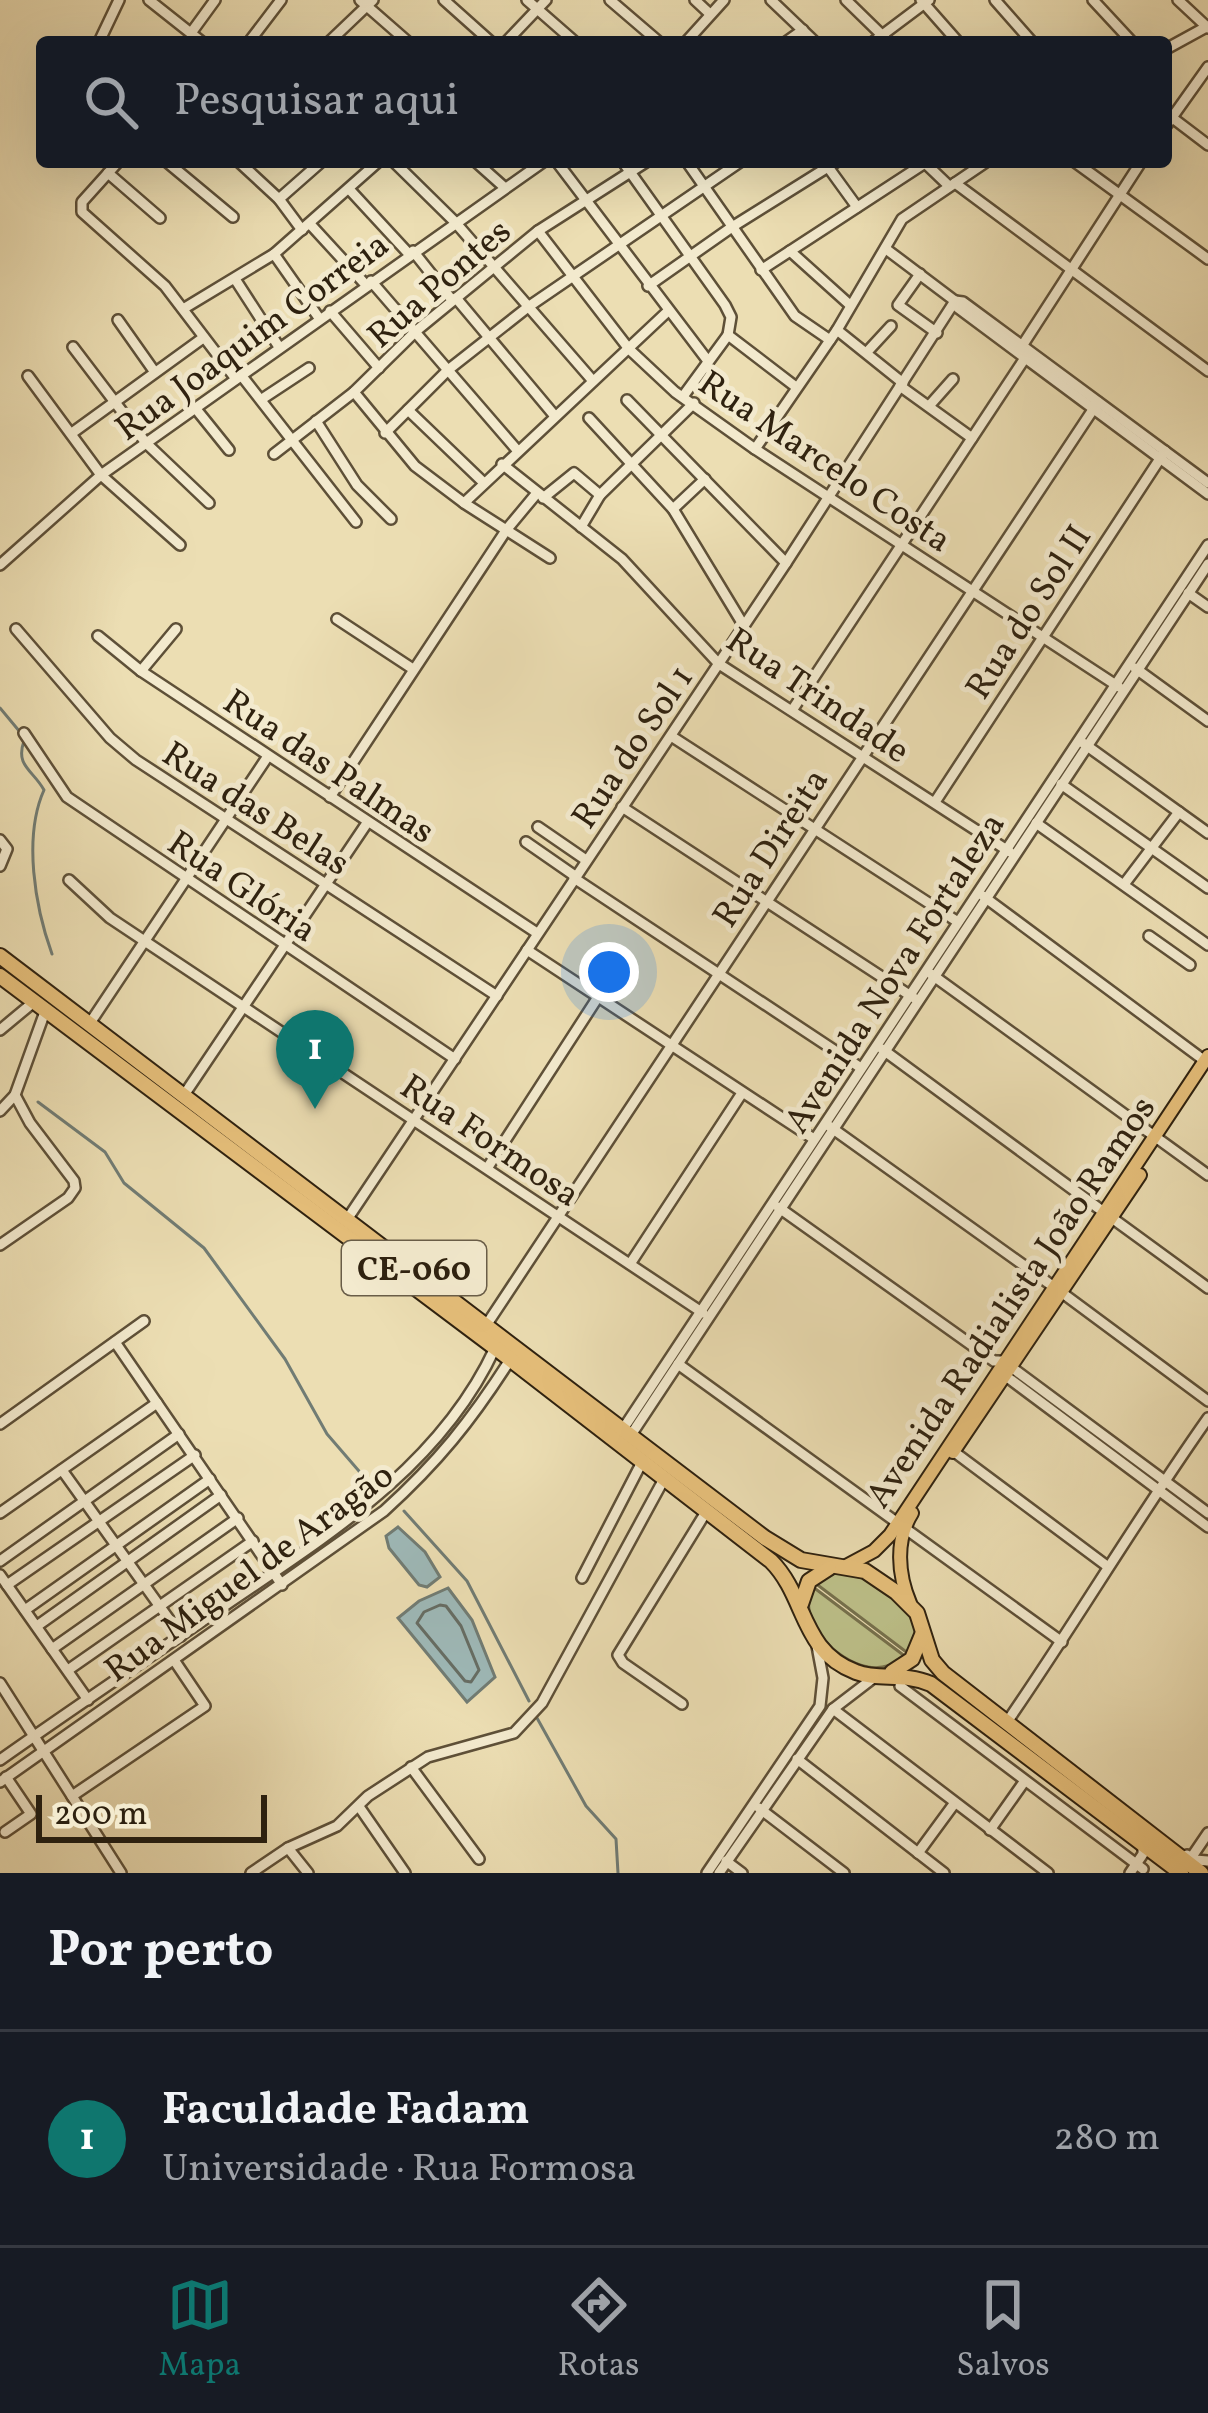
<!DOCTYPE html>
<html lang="pt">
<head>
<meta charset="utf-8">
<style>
	body { margin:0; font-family:Vollkorn,serif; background:#20242c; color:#f1f3f6 }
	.scale { position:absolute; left:36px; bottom:30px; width:231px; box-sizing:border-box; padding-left:12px; border:6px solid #2e210f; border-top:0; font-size:33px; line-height:42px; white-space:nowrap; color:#2e210f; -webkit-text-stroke:9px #f3eace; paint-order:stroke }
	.you { position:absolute; left:609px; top:972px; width:42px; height:42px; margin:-30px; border:9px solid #fff; border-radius:50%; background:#1a73e8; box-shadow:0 0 0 18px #1a73e833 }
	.badge { display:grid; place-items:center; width:78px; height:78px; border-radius:50%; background:#0f766e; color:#fff; font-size:39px; font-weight:700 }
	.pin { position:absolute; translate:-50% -99px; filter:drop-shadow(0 3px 6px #0008) }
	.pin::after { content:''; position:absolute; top:63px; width:42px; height:36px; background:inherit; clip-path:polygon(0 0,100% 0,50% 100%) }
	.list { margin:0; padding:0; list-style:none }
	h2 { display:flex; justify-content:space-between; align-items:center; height:156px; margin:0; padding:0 48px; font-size:51px }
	h2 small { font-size:39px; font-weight:400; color:#9ea1a6 }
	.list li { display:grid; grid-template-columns:78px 1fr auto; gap:36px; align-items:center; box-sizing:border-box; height:216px; padding:0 48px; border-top:3px solid #363941 }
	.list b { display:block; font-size:45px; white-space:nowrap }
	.list p { margin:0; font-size:39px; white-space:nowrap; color:#9ea1a6 }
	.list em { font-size:39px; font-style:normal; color:#9ea1a6 }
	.icon { flex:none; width:66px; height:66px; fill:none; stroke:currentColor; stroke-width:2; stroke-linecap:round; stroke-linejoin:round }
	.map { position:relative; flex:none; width:1208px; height:1873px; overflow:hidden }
	.search { position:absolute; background:#171b24; box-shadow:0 12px 48px #0002; left:36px; right:36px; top:36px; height:132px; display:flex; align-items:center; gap:30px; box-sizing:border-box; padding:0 42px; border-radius:12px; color:#9ea1a6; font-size:45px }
	.sheet { height:372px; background:#171b24 }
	nav { display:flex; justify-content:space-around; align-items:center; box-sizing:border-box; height:168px; border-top:3px solid #363941; background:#171b24; font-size:33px; color:#9ea1a6 }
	nav a { display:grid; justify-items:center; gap:6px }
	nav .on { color:#0f766e }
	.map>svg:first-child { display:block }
	.green { fill:#bdc089; stroke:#76704c; stroke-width:3 }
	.water { fill:#9eb9b8; stroke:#717c74; stroke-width:3 }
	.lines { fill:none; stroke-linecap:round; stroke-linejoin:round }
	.shore { stroke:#666d64; stroke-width:3 }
	.stream { stroke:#717c74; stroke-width:3 }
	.minor-casing { stroke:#5e5038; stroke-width:14 }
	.major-casing { stroke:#2e210f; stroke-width:16 }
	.highway-casing { stroke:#2e210f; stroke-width:18 }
	.minor { stroke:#f3eace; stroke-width:9 }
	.major { stroke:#e6bf7a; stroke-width:12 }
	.highway { stroke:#e6bf7a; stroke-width:14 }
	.labels { text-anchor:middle; stroke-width:10; stroke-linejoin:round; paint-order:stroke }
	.shield { fill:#f3eace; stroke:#695d48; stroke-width:3 }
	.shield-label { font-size:33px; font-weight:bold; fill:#2e210f }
	.street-label { font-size:36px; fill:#2e210f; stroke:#f3eace }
</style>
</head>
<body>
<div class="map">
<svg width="1208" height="1873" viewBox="0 0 1208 1873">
	<rect width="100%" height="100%" fill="#ecdeb3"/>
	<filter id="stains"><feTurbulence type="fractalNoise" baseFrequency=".00167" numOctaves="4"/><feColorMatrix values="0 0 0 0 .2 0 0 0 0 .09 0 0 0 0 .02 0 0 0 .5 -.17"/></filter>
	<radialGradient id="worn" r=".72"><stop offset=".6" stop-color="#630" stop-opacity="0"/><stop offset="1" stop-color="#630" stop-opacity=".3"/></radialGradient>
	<!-- green -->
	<g class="green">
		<path d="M838,1572C871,1576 909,1599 917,1634L909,1654L815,1583Z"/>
		<path d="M813,1587L906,1657C895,1664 882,1670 868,1667C836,1661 795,1621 813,1587Z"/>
	</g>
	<!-- water -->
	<g class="water">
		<polygon points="398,1527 425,1552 440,1577 427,1587 419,1585 389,1548 386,1536"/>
		<polygon points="448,1588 472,1620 495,1677 467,1702 398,1618 419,1601"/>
	</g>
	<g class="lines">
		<!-- shore -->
		<polygon class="shore" points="440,1605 446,1606 461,1626 479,1670 471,1682 465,1681 417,1623 424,1612"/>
		<!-- stream -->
		<g class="stream">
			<polyline points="0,708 20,732"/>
			<path d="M24,741C15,766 33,770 44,790C23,837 35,907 52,954"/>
			<polyline points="38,1102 105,1152 124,1183 204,1248 285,1359 327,1434 371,1485"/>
			<polyline points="404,1511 467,1581 529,1701"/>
			<polyline points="537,1718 586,1806 616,1839 618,1873"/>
		</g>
		<defs>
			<g id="minor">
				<polyline points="149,0 202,42"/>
				<polyline points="360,0 408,42"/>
				<polyline points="444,0 491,42"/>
				<polyline points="527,0 575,42"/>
				<polyline points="610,0 659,42"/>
				<polyline points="695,0 710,14"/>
				<polyline points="771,0 815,42"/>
				<polyline points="846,0 889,42"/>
				<polyline points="921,0 958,42"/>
				<polyline points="995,0 1032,42"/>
				<polyline points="1093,0 1132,42"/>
				<polyline points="1178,0 1208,28"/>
				<polyline points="191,33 215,0"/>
				<polyline points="99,42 119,0"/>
				<polyline points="249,42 281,0"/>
				<polyline points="329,42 373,0"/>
				<polyline points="506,42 546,0"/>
				<polyline points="686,42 724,0"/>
				<polyline points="786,42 803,30"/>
				<polyline points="873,42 929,0"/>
				<polyline points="1166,49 1208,26"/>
				<polyline points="1166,113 1208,145"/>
				<polyline points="1166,126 1208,67"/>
				<polyline points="118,162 82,202 82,212 165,286 236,379"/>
				<polyline points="167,162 233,217"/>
				<polyline points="239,162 279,199 302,230"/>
				<polyline points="394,162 455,222 593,381"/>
				<polyline points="476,162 504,187"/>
				<polyline points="557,162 708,361"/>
				<polyline points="623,162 725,305 731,317 728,335 796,387"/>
				<polyline points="687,162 795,316 830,340"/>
				<polyline points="924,162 949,186"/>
				<polyline points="1075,162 1208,259"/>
				<polyline points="828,167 857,207"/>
				<polyline points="108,173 160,218"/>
				<polyline points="955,183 1208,371"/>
				<polyline points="349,189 409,254"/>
				<polyline points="279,199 321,162"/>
				<polyline points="310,224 366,285"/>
				<polyline points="538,231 629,349 675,392 755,449 1119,687"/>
				<polyline points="886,249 955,301 958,308 1208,494"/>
				<polyline points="413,251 452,300"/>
				<polyline points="790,251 850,305"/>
				<polyline points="274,254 319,318"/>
				<polyline points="761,270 925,163"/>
				<polyline points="920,274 898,305 937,333"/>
				<polyline points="235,279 279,347"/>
				<polyline points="371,281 517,450"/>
				<polyline points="648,286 732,227 836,162"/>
				<polyline points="456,298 554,415"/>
				<polyline points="955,301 963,302 1208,483"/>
				<polyline points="183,309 274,254 378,162"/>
				<polyline points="330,311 379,368"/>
				<polyline points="118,320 154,371"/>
				<polyline points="837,330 903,383"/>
				<polyline points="1022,346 1141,162"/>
				<polyline points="73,347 146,443 209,503"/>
				<polyline points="867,352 891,326"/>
				<polyline points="241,375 356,522"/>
				<polyline points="28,376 101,475 180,545"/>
				<polyline points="900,386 972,438"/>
				<polyline points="354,392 415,466 464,503 550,558"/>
				<polyline points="684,395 728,335"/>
				<polyline points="262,399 309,368"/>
				<polyline points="627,400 786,563"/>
				<polyline points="929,406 953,379"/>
				<polyline points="196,409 229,450"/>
				<polyline points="408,410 483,482"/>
				<polyline points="589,418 673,509 744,626"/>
				<polyline points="316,421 357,485 391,519"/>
				<polyline points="72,433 203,338"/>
				<polyline points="385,433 448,370 528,307 740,162"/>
				<polyline points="755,449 837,330 902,219 986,162"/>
				<polyline points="274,454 354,392 416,331 538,231 646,162"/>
				<polyline points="502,464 622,559 719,664 1010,852"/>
				<polyline points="543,498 574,473 600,495"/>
				<polyline points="464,503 667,312"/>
				<polyline points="673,509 705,479"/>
				<polyline points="581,527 600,495 694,403"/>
				<polyline points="0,565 101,475 543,162"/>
				<polyline points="1188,593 1208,607"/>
				<polyline points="337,619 413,669"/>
				<polyline points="16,629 110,738 136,760 497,996"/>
				<polyline points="98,636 141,671 537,933"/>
				<polyline points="1135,668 1208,721"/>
				<polyline points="141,671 176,629"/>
				<polyline points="793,709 1029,352"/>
				<polyline points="24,733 67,797 455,1059"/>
				<polyline points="671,736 958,922"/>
				<polyline points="1083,743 1208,833"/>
				<polyline points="1061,784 1208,888"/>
				<polyline points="330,797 507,529 537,493"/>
				<polyline points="935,802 1165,451"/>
				<polyline points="622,807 914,998"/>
				<polyline points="1036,823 1208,945"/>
				<polyline points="538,827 586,860"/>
				<polyline points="0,840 7,849 0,866"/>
				<polyline points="526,842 575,876"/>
				<polyline points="574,878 861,1068"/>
				<polyline points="69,880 110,918 703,1313"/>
				<polyline points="1125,883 1179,812"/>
				<polyline points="983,896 1205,1061"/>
				<polyline points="1149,936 1190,965"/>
				<polyline points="527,950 814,1139"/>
				<polyline points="931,974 1208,1175"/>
				<polyline points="90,1023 268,756"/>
				<polyline points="0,1030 35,1001"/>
				<polyline points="882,1049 1105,1213"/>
				<polyline points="184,1095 367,823"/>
				<polyline points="0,1111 15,1095 46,1009"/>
				<polyline points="829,1126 1054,1287"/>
				<polyline points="488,1167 598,997"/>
				<polyline points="778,1207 994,1361 1003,1361 1208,1513"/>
				<polyline points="348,1218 786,563 955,301"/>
				<polyline points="1112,1218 1208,1288"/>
				<polyline points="0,1245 68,1198 75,1188 74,1181 30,1123 15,1095"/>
				<polyline points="630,1264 742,1093"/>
				<polyline points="1061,1292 1208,1401"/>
				<polyline points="487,1324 1098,402"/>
				<polyline points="115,1342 282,1585"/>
				<polyline points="678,1364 1062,1642"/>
				<polyline points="1003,1374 1208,1527"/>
				<polyline points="0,1424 144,1321"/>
				<polyline points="623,1429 1208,545"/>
				<polyline points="631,1435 1208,564"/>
				<polyline points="953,1451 1107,1566"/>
				<polyline points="62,1470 181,1636"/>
				<polyline points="0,1513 157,1403"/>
				<polyline points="0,1561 179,1434"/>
				<polyline points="0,1575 88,1700"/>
				<polyline points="582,1578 642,1462"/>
				<polyline points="7,1585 195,1455"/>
				<polyline points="25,1610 210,1479"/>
				<polyline points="37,1626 221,1495"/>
				<polyline points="52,1649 238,1518"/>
				<polyline points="68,1670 253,1541"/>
				<polyline points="0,1683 121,1873"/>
				<polyline points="900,1686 1143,1869"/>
				<polyline points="682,1704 623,1663 618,1655 706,1512"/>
				<polyline points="833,1709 1048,1873"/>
				<path d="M1007,1722C1076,1622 1138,1517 1208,1418"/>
				<polyline points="797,1759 944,1873"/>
				<path d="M0,1760C75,1707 151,1656 227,1604C330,1534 441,1465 495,1348"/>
				<polyline points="411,1767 479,1859"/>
				<path d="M0,1782L384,1511C438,1462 471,1421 510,1360"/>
				<polyline points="72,1796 205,1706 174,1660"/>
				<polyline points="360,1808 405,1873"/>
				<polyline points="759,1808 844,1873"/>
				<polyline points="990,1830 1024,1782"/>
				<polyline points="5,1832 31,1814 6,1777"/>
				<polyline points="288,1848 308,1873"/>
				<polyline points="918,1853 954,1804"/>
				<polyline points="1187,1855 1195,1860 1208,1861"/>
				<polyline points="1191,1858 1208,1833"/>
				<polyline points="726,1861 742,1873"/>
				<polyline points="251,1873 288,1848 337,1826 368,1796 428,1757 514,1733 542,1703 664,1479"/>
				<polyline points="707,1873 820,1706 823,1678 817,1646"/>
				<polyline points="719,1873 833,1709 876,1676"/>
				<polyline points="1130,1873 1143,1854 1143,1845"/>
			</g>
			<g id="major">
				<polyline points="953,1452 1140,1175"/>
				<polyline points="846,1566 874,1551 890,1535 1208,1056"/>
				<path d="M910,1603C898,1575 895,1540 912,1513"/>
			</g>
			<g id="highway">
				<polyline points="0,956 765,1538 801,1560 865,1571 896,1592 917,1613 932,1660 943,1673 1201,1873"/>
				<path d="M0,976L502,1353L771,1561C807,1597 800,1651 856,1672C879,1681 903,1672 931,1684L1181,1873"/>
				<polyline points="801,1604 809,1581 829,1568"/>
				<polyline points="892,1672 912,1659 922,1635"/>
			</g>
		</defs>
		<!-- minor casing -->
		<use href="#minor" class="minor-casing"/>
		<!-- major casing -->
		<use href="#major" class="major-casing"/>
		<!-- highway casing -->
		<use href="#highway" class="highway-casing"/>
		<!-- minor -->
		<use href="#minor" class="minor"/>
		<!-- major -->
		<use href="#major" class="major"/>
		<!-- highway -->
		<use href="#highway" class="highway"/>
	</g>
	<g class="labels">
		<!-- shield labels -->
		<rect class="shield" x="342" y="1241" width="144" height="54" rx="9"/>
		<g class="shield-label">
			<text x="414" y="1280">CE-060</text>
		</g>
		<!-- street labels -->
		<g class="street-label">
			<text transform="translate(438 282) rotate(-41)" y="13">Rua Pontes</text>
			<text transform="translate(251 335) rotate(-36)" y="13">Rua Joaquim Correia</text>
			<text transform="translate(826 460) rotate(34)" y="13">Rua Marcelo Costa</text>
			<text transform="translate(1027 611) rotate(-57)" y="13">Rua do Sol II</text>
			<text transform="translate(819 694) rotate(34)" y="13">Rua Trindade</text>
			<text transform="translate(631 746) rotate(-56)" y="13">Rua do Sol 1</text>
			<text transform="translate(330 765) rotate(34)" y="13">Rua das Palmas</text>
			<text transform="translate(257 807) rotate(33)" y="13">Rua das Belas</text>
			<text transform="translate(769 847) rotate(-57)" y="13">Rua Direita</text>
			<text transform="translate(243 885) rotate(34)" y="13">Rua Glória</text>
			<text transform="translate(893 972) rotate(-57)" y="13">Avenida Nova Fortaleza</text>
			<text transform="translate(491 1139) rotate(34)" y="13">Rua Formosa</text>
			<text transform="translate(1009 1301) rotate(-56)" y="13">Avenida Radialista João Ramos</text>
			<text transform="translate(248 1571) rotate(-36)" y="13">Rua Miguel de Aragão</text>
		</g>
	</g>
	<rect width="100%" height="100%" filter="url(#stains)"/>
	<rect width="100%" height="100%" fill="url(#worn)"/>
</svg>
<div class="scale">200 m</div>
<div class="you"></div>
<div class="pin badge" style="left:315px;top:1109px">1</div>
<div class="search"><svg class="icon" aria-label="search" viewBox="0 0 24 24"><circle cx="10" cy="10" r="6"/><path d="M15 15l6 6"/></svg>Pesquisar aqui</div>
</div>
<section class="sheet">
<h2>Por perto<small></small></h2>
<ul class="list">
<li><span class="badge">1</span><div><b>Faculdade Fadam</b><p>Universidade · Rua Formosa</p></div><em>280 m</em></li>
</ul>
</section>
<nav>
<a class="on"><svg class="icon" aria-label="map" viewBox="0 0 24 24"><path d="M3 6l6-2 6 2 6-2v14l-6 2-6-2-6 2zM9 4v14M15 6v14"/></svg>Mapa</a>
<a><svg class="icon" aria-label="directions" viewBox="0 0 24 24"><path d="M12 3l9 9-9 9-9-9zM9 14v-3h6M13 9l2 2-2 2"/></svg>Rotas</a>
<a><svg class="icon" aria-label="saved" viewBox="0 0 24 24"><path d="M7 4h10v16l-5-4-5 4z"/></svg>Salvos</a>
</nav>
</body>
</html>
